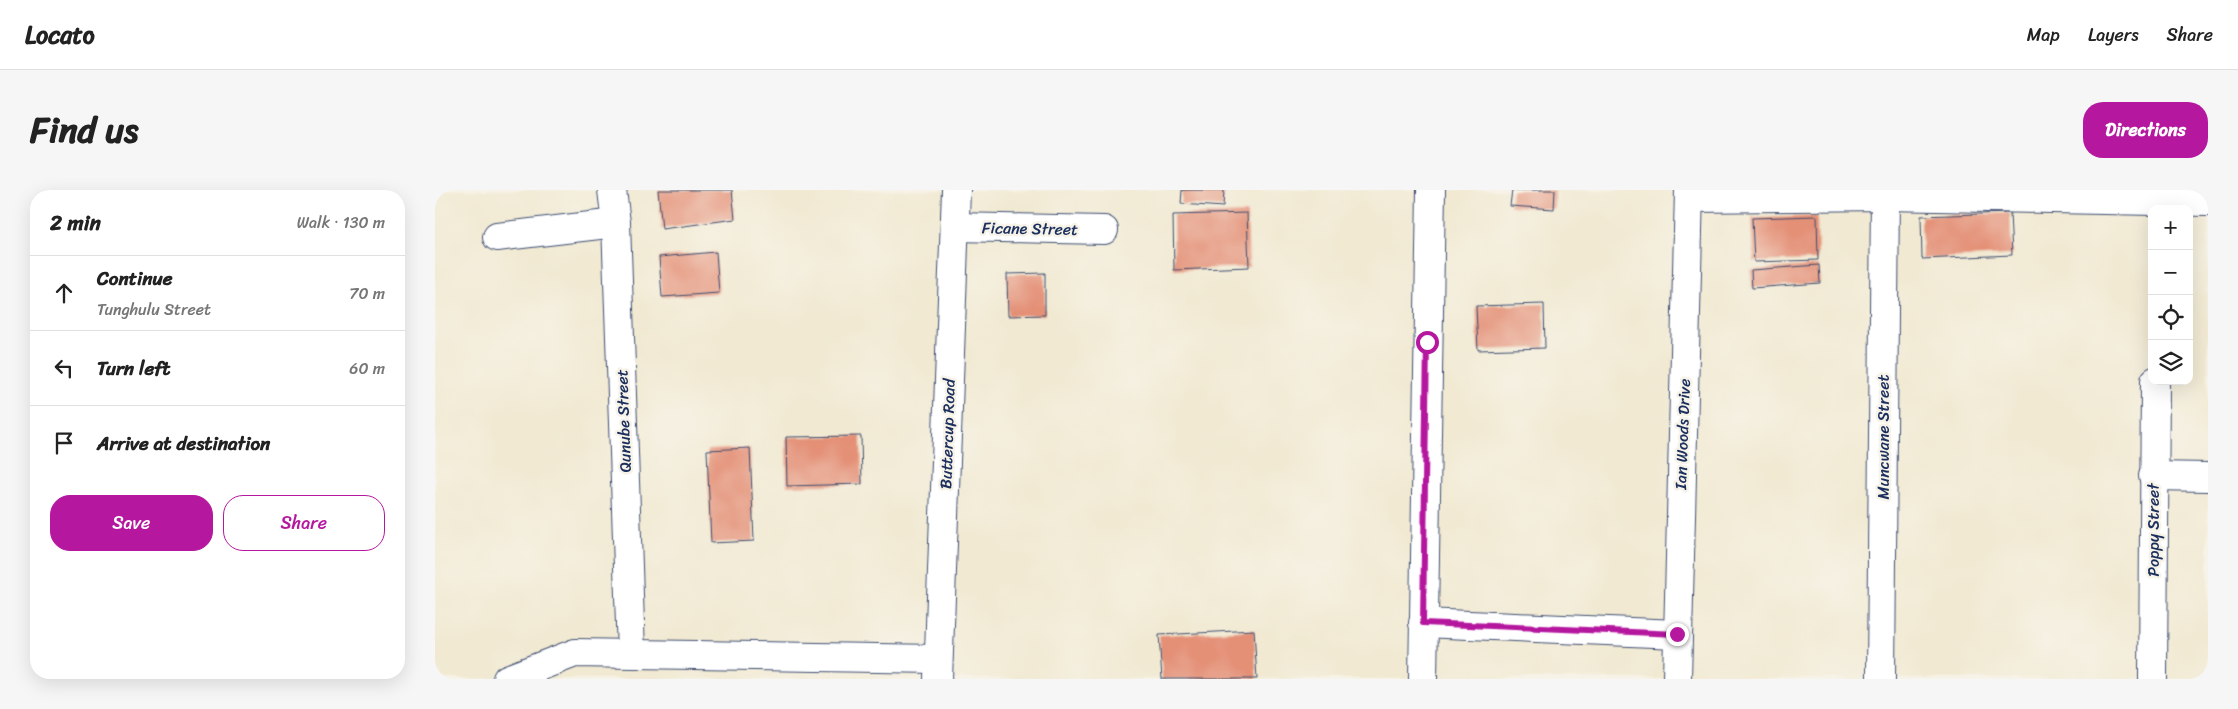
<!DOCTYPE html>
<html lang="en">
<head>
<meta charset="utf-8">
<style>
	body { margin:0; font-family:Sriracha,sans-serif; background:#f6f6f6; color:#222 }
	.controls { position:absolute; right:15px; top:15px; display:grid; overflow:hidden; border-radius:10px; box-shadow:0 5px 20px #0002 }
	.controls button { width:45px; height:45px; display:grid; place-items:center; padding:0; border:0; border-bottom:1px solid #e0e0e0; background:#fff; color:#222; font:25px sans-serif }
	.stop { position:absolute; width:15px; height:15px; margin:-11px; border:4px solid #b5179e; border-radius:50%; background:#fff }
	.stop.end { background:#b5179e; border-color:#fff; box-shadow:0 1px 5px #0008 }
	.list { margin:0; padding:0; list-style:none }
	h2 { display:flex; justify-content:space-between; align-items:center; height:65px; margin:0; padding:0 20px; font-size:21px }
	h2 small { font-size:16px; font-weight:400; color:#767676 }
	.list li { display:grid; grid-template-columns:32px 1fr auto; gap:15px; align-items:center; box-sizing:border-box; height:75px; padding:0 20px; border-top:1px solid #e0e0e0 }
	.list b { display:block; font-size:19px; white-space:nowrap }
	.list p { margin:0; font-size:16px; white-space:nowrap; color:#767676 }
	.list em { font-size:16px; font-style:normal; color:#767676 }
	.actions { display:flex; gap:10px; padding:15px 20px }
	.actions a { flex:1; padding:11px 0; border:1px solid #b5179e; border-radius:20px; text-align:center; font-size:18px; color:#b5179e }
	.actions .main { background:#b5179e; color:#fff }
	.icon { flex:none; width:28px; height:28px; fill:none; stroke:currentColor; stroke-width:2; stroke-linecap:round; stroke-linejoin:round }
	.map { position:relative; flex:none; width:1773px; height:489px; overflow:hidden; border-radius:20px }
	header { display:flex; align-items:center; gap:30px; box-sizing:border-box; height:70px; padding:0 25px; background:#fff; border-bottom:1px solid #e0e0e0 }
	header strong { font-size:24px }
	nav { display:flex; gap:28px; margin-inline-start:auto; font-size:18px }
	.intro { display:flex; align-items:center; justify-content:space-between; box-sizing:border-box; height:120px; padding:0 30px }
	h1 { margin:0; font-size:35px }
	.button { padding:12px 22px; border-radius:20px; background:#b5179e; color:#fff; font-size:18px; font-weight:700 }
	main { display:flex; gap:30px; padding:0 30px }
	aside { flex:1; background:#fff; border-radius:20px; box-shadow:0 5px 20px #0002 }
	.map>svg:first-child { display:block }
	.building { fill:#e49077 }
	.lines { fill:none; stroke-linecap:round; stroke-linejoin:round }
	.minor-casing { stroke:#3b4b6f; stroke-width:30 }
	.minor { stroke:#fff; stroke-width:28 }
	.route { stroke:#b5179e; stroke-width:6 }
	.labels { text-anchor:middle; stroke-width:5; stroke-linejoin:round; paint-order:stroke }
	.street-label { font-size:16px; fill:#1b2f5e; stroke:#f7f3e8 }
</style>
</head>
<body>
<header>
<strong>Locato</strong>
<nav><a>Map</a><a>Layers</a><a>Share</a></nav>
</header>
<div class="intro"><h1>Find us</h1><a class="button">Directions</a></div>
<main>
<aside>
<h2>2 min<small>Walk · 130 m</small></h2>
<ul class="list">
<li><svg class="icon" aria-label="ahead" viewBox="0 0 24 24"><path d="M12 20V5M6 11l6-6 6 6"/></svg><div><b>Continue</b><p>Tunghulu Street</p></div><em>70 m</em></li>
<li><svg class="icon" aria-label="left" viewBox="0 0 24 24"><path d="M17 20v-9H6M10 6l-5 5 5 5"/></svg><div><b>Turn left</b></div><em>60 m</em></li>
<li><svg class="icon" aria-label="arrive" viewBox="0 0 24 24"><path d="M6 21V4h12l-3 4 3 4H6"/></svg><div><b>Arrive at destination</b></div></li>
</ul>
<div class="actions"><a class="main">Save</a><a>Share</a></div>
</aside>
<div class="map">
<svg width="1773" height="489" viewBox="0 0 1773 489">
	<rect width="100%" height="100%" fill="#f7f3e8"/>
	<filter id="ink" filterUnits="userSpaceOnUse"><feTurbulence type="fractalNoise" baseFrequency=".02" numOctaves="2"/><feDisplacementMap in="SourceGraphic" scale="10" xChannelSelector="R" yChannelSelector="G"/><feConvolveMatrix kernelMatrix="1 2 1 2 8 2 1 2 1" color-interpolation-filters="sRGB"/></filter>
	<filter id="wash" filterUnits="userSpaceOnUse"><feTurbulence type="fractalNoise" baseFrequency=".0096" numOctaves="4" result="noise"/><feDisplacementMap in="SourceGraphic" scale="20" xChannelSelector="R" yChannelSelector="G"/><feGaussianBlur stdDeviation="1.12" result="paint"/><feColorMatrix in="noise" values="0 0 0 0 0 0 0 0 0 0 0 0 0 0 0 0 0 1.4 0 .05"/><feComposite in="paint" operator="in"/></filter>
	<g filter="url(#wash)">
		<rect width="100%" height="100%" fill="#f1e9d2"/>
		<g id="blocks">
			<!-- building -->
			<g class="building">
				<polygon points="223,0 297,0 300,29 227,39"/>
				<polygon points="747,0 789,0 788,17 746,14"/>
				<polygon points="1077,0 1120,0 1119,19 1075,16"/>
				<polygon points="812,23 814,77 739,80 738,25"/>
				<polygon points="1575,23 1577,65 1487,69 1486,26"/>
				<polygon points="1382,26 1383,70 1319,72 1317,28"/>
				<polygon points="281,62 284,103 227,107 224,67"/>
				<polygon points="1384,75 1385,93 1317,98 1316,80"/>
				<polygon points="610,83 610,125 573,126 572,84"/>
				<polygon points="1109,114 1110,158 1043,160 1041,116"/>
				<polygon points="426,246 427,294 352,296 351,247"/>
				<polygon points="315,258 319,351 276,353 272,260"/>
				<polygon points="819,440 822,489 727,489 724,445"/>
			</g>
		</g>
	</g>
	<g filter="url(#ink)">
		<use href="#blocks" fill-opacity="0" stroke="#3b4b6f" stroke-width="1"/>
		<g class="lines">
			<defs>
				<g id="minor">
					<polyline points="177,0 181,33 196,463"/>
					<polyline points="1254,8 1450,6 1773,12"/>
					<polyline points="521,37 669,40"/>
					<polyline points="62,47 181,33"/>
					<polyline points="1718,286 1773,287"/>
					<polyline points="988,433 1242,444"/>
					<polyline points="72,489 140,463 503,469"/>
					<polyline points="503,489 521,0"/>
					<polyline points="988,489 996,0"/>
					<polyline points="1242,489 1254,0"/>
					<polyline points="1446,489 1450,0"/>
					<polyline points="1718,489 1720,191"/>
				</g>
			</defs>
			<!-- minor casing -->
			<use href="#minor" class="minor-casing"/>
			<!-- minor -->
			<use href="#minor" class="minor"/>
		</g>
	</g>
	<g class="lines" filter="url(#ink)">
		<!-- route -->
		<polyline class="route" points="992,152 988,433 1242,444"/>
	</g>
	<g class="labels">
		<!-- street labels -->
		<g class="street-label">
			<text transform="translate(595 38) rotate(1)" y="6">Ficane Street</text>
			<text transform="translate(188 231) rotate(-92)" y="6">Qunube Street</text>
			<text transform="translate(512 244) rotate(-88)" y="6">Buttercup Road</text>
			<text transform="translate(1247 244) rotate(-88)" y="6">Ian Woods Drive</text>
			<text transform="translate(1448 247) rotate(-90)" y="6">Muncwane Street</text>
			<text transform="translate(1718 340) rotate(-90)" y="6">Poppy Street</text>
		</g>
	</g>
</svg>
<div class="controls">
<button>+</button>
<button>−</button>
<button><svg class="icon" aria-label="locate" viewBox="0 0 24 24"><circle cx="12" cy="12" r="6"/><path d="M12 2v4M12 18v4M2 12h4M18 12h4"/></svg></button>
<button><svg class="icon" aria-label="layers" viewBox="0 0 24 24"><path d="M12 4l9 5-9 5-9-5zM3 14l9 5 9-5"/></svg></button>
</div>
<div class="stop" style="left:992px;top:152px"></div>
<div class="stop end" style="left:1242px;top:444px"></div>
</div>
</main>
</body>
</html>
